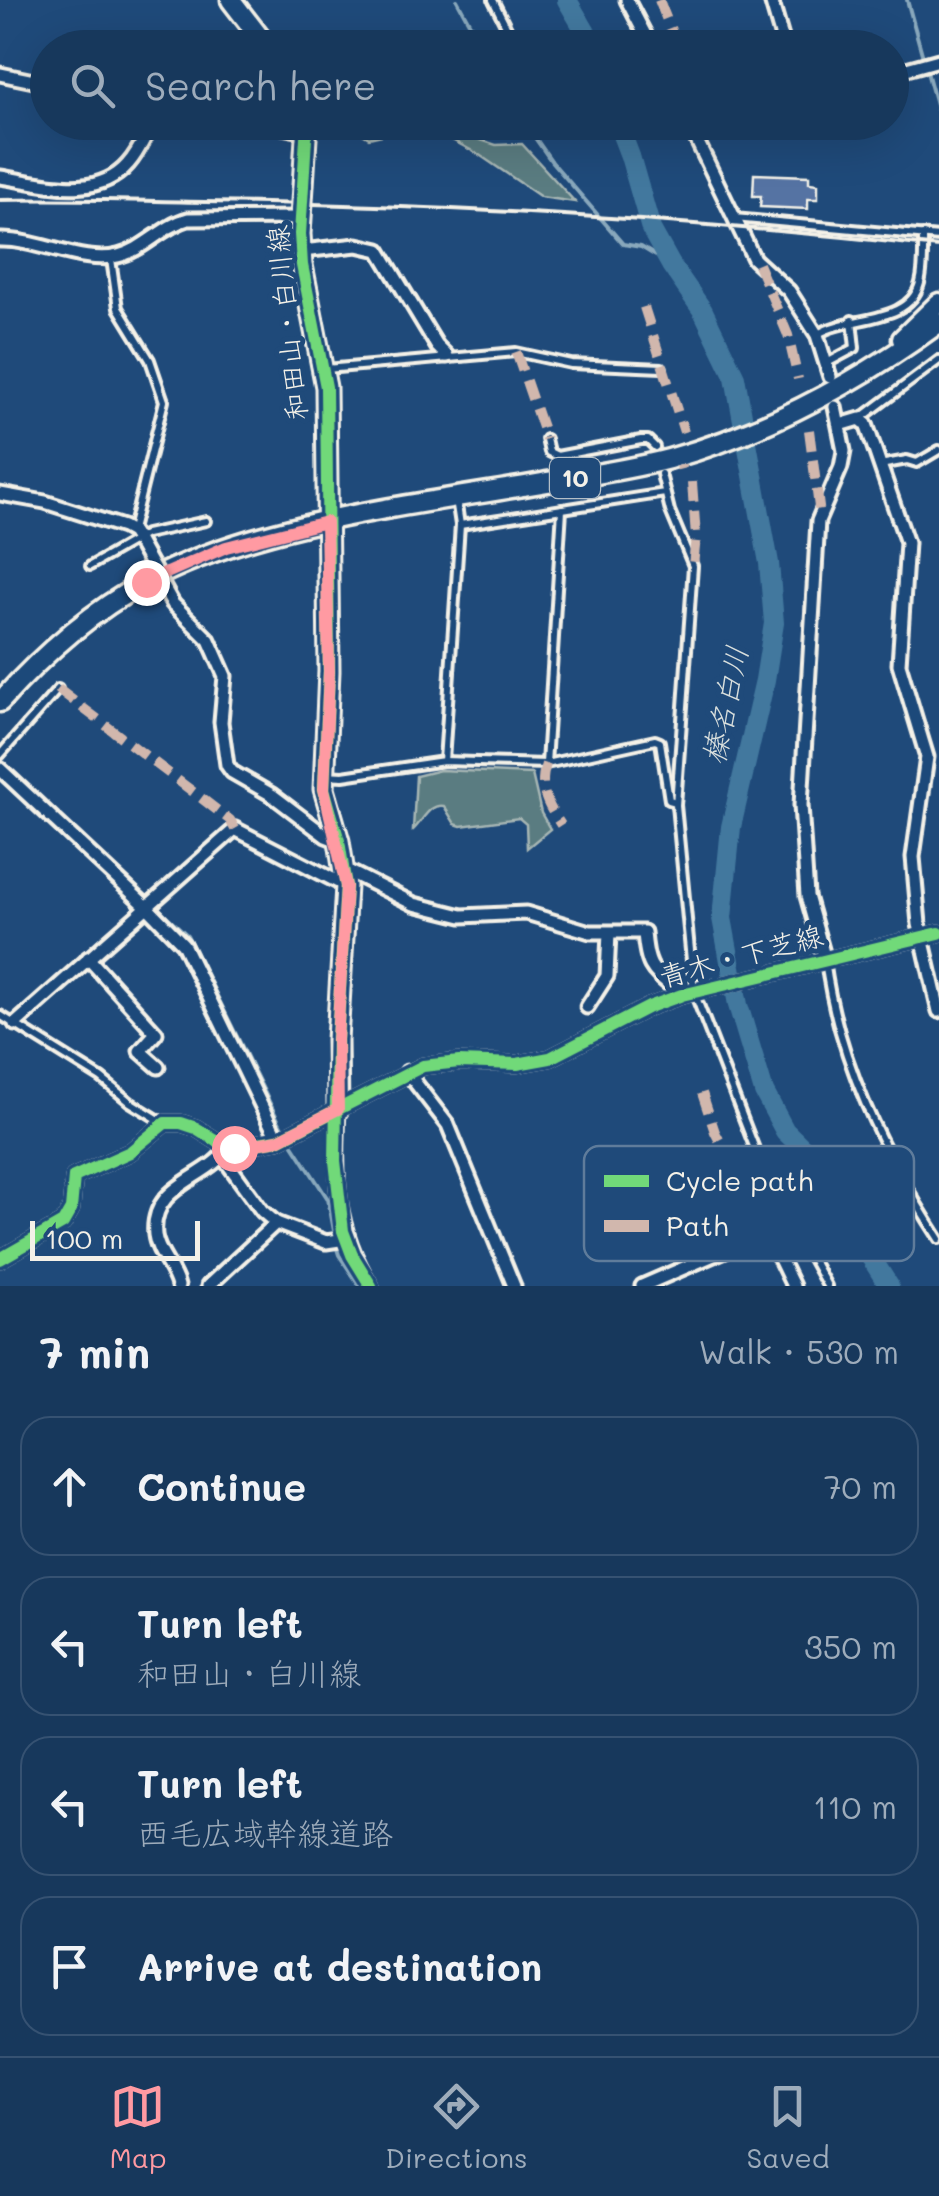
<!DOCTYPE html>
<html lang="en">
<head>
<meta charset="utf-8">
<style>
	body { margin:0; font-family:Mali,"Klee One",sans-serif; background:#203f62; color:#f1f3f6 }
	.scale { position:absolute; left:30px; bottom:25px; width:170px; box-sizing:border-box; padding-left:10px; border:5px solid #f4f1e8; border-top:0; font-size:28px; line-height:35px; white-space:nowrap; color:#f4f1e8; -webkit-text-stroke:8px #1f4a7a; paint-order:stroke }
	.stop { position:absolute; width:30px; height:30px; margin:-22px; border:8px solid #ff9aa2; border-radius:50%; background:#fff }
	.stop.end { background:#ff9aa2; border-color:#fff; box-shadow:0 2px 10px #0008 }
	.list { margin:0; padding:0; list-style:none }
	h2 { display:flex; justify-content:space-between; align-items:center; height:130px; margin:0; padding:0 40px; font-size:42px }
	h2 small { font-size:32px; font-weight:400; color:#9eacbb }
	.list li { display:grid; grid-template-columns:65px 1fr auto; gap:30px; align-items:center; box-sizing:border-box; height:140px; margin:0 20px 20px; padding:0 20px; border:2px solid #365272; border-radius:30px }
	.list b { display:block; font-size:38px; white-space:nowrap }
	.list p { margin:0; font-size:32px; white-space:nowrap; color:#9eacbb }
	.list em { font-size:32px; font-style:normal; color:#9eacbb }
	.icon { flex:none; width:55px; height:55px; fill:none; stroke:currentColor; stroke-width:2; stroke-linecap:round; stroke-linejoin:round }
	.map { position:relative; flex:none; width:939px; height:1286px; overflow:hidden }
	.search { position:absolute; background:#17385c; box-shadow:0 10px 40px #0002; left:30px; right:30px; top:30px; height:110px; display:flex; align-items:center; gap:25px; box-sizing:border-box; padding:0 35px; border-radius:55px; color:#9eacbb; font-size:38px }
	.sheet { height:770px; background:#17385c }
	nav { display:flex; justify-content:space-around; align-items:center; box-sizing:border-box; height:140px; border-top:2px solid #365272; background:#17385c; font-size:28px; color:#9eacbb }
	nav a { display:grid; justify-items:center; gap:5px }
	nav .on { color:#ff9aa2 }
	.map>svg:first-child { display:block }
	.green { fill:#5a7c81; stroke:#a7b6b4; stroke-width:2.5 }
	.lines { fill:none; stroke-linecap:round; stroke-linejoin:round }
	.stream { stroke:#89a8bc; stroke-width:4 }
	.river { stroke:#42789e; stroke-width:20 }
	.building { fill:#5573a3; stroke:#f4f1e8; stroke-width:2.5 }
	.lane-casing { stroke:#f4f1e8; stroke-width:14 }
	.street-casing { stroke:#f4f1e8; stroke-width:19 }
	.secondary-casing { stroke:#f4f1e8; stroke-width:25 }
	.primary-casing { stroke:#f4f1e8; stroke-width:25 }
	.lane { stroke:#1f4a7a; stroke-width:6 }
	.street { stroke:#1f4a7a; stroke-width:11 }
	.secondary { stroke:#1f4a7a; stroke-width:18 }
	.primary { stroke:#1f4a7a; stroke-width:18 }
	.rail { stroke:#f4f1e8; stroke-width:4 }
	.street-bridge-casing { stroke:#f4f1e8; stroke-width:19; stroke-linecap:butt }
	.street-bridge { stroke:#1f4a7a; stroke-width:11 }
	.quiet { stroke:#d1b7ad; stroke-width:10; stroke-dasharray:20 10; stroke-linecap:butt }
	.cycleway-casing { stroke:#1f4a7a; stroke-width:19 }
	.cycleway { stroke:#71d979; stroke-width:12 }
	.route { stroke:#ff9aa2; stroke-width:12 }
	.labels { text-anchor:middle; stroke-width:10; stroke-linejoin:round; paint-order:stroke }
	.shield { fill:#1f4a7a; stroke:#b4bfc7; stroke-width:2.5 }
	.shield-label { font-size:25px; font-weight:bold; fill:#f4f1e8 }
	.street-label { font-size:28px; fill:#f4f1e8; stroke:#1f4a7a }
	.water-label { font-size:30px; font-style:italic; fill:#d9dfdd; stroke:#1f4a7a }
	.key { fill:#1f4a7a; stroke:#5f7c9b; stroke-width:2.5 }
	.key-label { font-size:28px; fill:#f4f1e8 }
</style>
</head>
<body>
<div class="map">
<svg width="939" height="1286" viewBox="0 0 939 1286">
	<rect width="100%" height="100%" fill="#1f4a7a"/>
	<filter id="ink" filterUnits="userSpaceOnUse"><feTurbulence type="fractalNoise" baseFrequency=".01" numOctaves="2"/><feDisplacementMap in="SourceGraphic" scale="20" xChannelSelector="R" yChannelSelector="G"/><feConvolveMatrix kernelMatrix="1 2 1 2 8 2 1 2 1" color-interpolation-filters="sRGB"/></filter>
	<g filter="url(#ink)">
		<!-- green -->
		<g class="green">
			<polygon points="321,123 429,123 496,145 522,144 575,202 541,197 478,154 450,139 401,123 386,134 369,138 351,127 322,131"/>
			<path d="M440,770L532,774L541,813L550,829L527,848L526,824L519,818L461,826L455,824L444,806C429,803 423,821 413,830L416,776Z"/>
		</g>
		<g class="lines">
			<!-- stream -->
			<g class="stream">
				<polyline points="457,0 483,48"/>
				<polyline points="907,0 939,115"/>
				<polyline points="524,122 552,162 623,244 641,247 671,265"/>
				<polyline points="0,761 146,897"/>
				<polyline points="158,908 187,935 284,1132"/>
				<polyline points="291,1142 328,1199 335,1236"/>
				<polyline points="336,1245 339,1255 360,1286"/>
			</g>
			<!-- river -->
			<g class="river">
				<polyline points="567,0 595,48"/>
				<polyline points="617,122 630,156 651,229 671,265 703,311 735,377 769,563 774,623 765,680 731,827 722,918 738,1005 764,1092 785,1131 822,1167 860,1240 889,1286"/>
			</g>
		</g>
		<!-- building -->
		<polygon class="building" points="754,174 809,176 809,183 818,184 818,199 808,199 808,209 760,207 761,196 753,196"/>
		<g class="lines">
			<defs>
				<g id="lane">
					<polyline points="493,0 517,48"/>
					<polyline points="734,218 939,237"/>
					<polyline points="111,259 118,308 150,360 164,401 132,530"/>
					<path d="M818,334C849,315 909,325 920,283C924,269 923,250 923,235"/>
					<polyline points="827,363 855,348 852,320"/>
					<polyline points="326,369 516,352 571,364 662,368"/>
					<polyline points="860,419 939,360"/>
					<polyline points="546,439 549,452 557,456 641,440 648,440 655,447"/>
					<polyline points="880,465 907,460 917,463 939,450"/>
					<polyline points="661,474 670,511 693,566 676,805 694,992 762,1167 827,1286"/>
					<polyline points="460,525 665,493"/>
					<polyline points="90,566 146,534 206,521"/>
					<polyline points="0,755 58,689"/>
					<polyline points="444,761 460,525 456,499"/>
					<polyline points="546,764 655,740 660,742 669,800 676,802"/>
					<polyline points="325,775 343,776 444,761 546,764 562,509"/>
					<path d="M825,960C838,1061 884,1154 939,1239"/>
					<polyline points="0,1015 101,1078 130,1102 164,1123"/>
				</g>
				<g id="street">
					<polyline points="627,0 652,48"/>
					<polyline points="771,0 785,48"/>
					<polyline points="892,73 939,60"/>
					<polyline points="0,74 48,84"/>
					<polyline points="259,122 306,132"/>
					<polyline points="688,122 754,259 789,291 817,335 830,377"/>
					<path d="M0,177C42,183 96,201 128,164C139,152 145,136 153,122"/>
					<path d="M0,240C38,239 83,265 118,256C144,250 162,226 188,219L301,218"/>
					<polyline points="302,251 357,245 379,250 437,346 447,356"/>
					<polyline points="840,425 860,419 866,424 907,543 899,664 927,757 913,857 919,924 939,1011"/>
					<polyline points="0,494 45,502 123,527 132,532 139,543"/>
					<polyline points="173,604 209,640 225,676 221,722 227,765 232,772 272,795 326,836 339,841"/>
					<polyline points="0,769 146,906 183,944 278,1140"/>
					<path d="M344,869L414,904L462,916L526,913L590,932H644C647,972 653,970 682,995"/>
					<polyline points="88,958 156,1033 140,1051 158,1067"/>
					<polyline points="825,960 807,896 801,805 818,521 841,467 844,451 835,407"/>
					<polyline points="587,1007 607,976 609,933"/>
					<polyline points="15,1024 235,829 346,886"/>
					<polyline points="407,1072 448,1125 514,1286"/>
					<path d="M338,1109C335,1177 334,1226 371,1286"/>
					<polyline points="223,1157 262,1211 276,1223"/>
					<polyline points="0,1259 63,1223 71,1209 74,1177 130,1152 165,1123 181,1123 196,1128 228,1148 278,1140 423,1066 459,1062 517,1064 550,1058 649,1007 682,995 939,933"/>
					<path d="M178,1286C174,1268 157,1253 155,1235C150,1184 207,1180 228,1148"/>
					<polyline points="208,1286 276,1223 326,1242 346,1239"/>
					<polyline points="642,1286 767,1232 793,1286"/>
				</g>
				<g id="secondary">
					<polyline points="231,0 268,48"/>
					<polyline points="307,122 300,234 302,265 326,387 329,671 324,789 339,841 346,886 337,1040 338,1109"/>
				</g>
				<g id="primary">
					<polyline points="902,339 939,303"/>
					<path d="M0,702C42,655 90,612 146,582C258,521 416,505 542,483C584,476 627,470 669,459C766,432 858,382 939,323"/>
				</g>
			</defs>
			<!-- lane casing -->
			<use href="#lane" class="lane-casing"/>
			<!-- street casing -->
			<use href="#street" class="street-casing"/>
			<!-- secondary casing -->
			<use href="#secondary" class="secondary-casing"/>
			<!-- primary casing -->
			<use href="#primary" class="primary-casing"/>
			<!-- lane -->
			<use href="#lane" class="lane"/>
			<!-- street -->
			<use href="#street" class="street"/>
			<!-- secondary -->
			<use href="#secondary" class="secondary"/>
			<!-- primary -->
			<use href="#primary" class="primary"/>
			<!-- rail -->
			<path class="rail" d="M0,200C68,198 137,201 205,202C450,205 695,220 939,247"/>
			<defs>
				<polyline id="street-bridge" points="139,543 173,604"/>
			</defs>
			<!-- street-bridge casing -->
			<use href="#street-bridge" class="street-bridge-casing"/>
			<!-- street-bridge -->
			<use href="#street-bridge" class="street-bridge"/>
			<!-- quiet -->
			<g class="quiet">
				<polyline points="659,0 678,48"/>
				<polyline points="758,264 788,335 798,379"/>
				<polyline points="644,307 684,432"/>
				<polyline points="516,352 546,439"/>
				<polyline points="809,430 820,515"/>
				<polyline points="681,465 682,469"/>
				<polyline points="692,482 696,537 693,566"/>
				<polyline points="58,689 230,820 235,829"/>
				<path d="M546,764C538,789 547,804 561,825"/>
				<polyline points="702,1093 715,1132 767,1232"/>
			</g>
			<defs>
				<g id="cycleway">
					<polyline points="307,122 300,234 302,265 326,387 329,671 324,789 339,841 346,886 337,1040 335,1161 343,1231 352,1255 371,1286"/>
					<polyline points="0,1259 63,1223 71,1209 74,1177 130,1152 165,1123 181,1123 196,1128 228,1148 278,1140 423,1066 459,1062 517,1064 550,1058 649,1007 682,995 939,933"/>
				</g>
			</defs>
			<!-- cycleway casing -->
			<use href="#cycleway" class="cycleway-casing"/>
			<!-- cycleway -->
			<use href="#cycleway" class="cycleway"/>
		</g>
	</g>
	<g class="lines" filter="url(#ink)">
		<!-- route -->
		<polyline class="route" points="146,582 226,547 326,522 329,671 324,789 346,886 337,1040 338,1109 278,1140 234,1148"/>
	</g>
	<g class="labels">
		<!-- shield labels -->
		<rect class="shield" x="550" y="458" width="50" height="40" rx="8"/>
		<g class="shield-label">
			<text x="575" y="487">10</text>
		</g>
		<!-- street labels -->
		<g class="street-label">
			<text transform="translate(287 323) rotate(-96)" y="10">和田山・白川線</text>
			<text transform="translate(741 956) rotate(-15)" y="10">青木・下芝線</text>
		</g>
		<!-- water labels -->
		<g class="water-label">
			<text transform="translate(726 705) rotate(-78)" y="10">榛名白川</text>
		</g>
	</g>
	<!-- legend -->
	<rect x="584" y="1146" width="330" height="115" rx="15" class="key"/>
	<rect x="604" y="1175" width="45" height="12" fill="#71d979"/>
	<rect x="604" y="1220" width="45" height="12" fill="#d1b7ad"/>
	<g class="key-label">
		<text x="666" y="1191">Cycle path</text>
		<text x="666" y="1236">Path</text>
	</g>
</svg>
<div class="scale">100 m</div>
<div class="stop" style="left:234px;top:1148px"></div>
<div class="stop end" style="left:146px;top:582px"></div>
<div class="search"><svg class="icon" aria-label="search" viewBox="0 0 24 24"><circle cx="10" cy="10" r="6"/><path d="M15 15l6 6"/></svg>Search here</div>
</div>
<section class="sheet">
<h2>7 min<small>Walk · 530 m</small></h2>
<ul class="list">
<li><svg class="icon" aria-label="ahead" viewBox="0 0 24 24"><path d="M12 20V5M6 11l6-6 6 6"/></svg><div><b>Continue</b></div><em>70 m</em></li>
<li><svg class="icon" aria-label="left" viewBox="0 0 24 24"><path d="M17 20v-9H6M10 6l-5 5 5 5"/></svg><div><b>Turn left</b><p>和田山・白川線</p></div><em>350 m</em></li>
<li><svg class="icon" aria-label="left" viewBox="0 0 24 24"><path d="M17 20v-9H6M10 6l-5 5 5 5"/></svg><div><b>Turn left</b><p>西毛広域幹線道路</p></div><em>110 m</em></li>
<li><svg class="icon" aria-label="arrive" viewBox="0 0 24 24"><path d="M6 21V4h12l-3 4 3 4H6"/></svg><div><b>Arrive at destination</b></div></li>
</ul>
</section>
<nav>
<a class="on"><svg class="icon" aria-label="map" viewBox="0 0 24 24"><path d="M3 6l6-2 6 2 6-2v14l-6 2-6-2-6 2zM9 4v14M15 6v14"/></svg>Map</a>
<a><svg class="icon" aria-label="directions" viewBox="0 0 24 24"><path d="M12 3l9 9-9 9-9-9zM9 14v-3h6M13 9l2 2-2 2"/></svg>Directions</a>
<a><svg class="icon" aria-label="saved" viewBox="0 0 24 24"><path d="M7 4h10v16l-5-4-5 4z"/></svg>Saved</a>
</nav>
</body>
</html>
